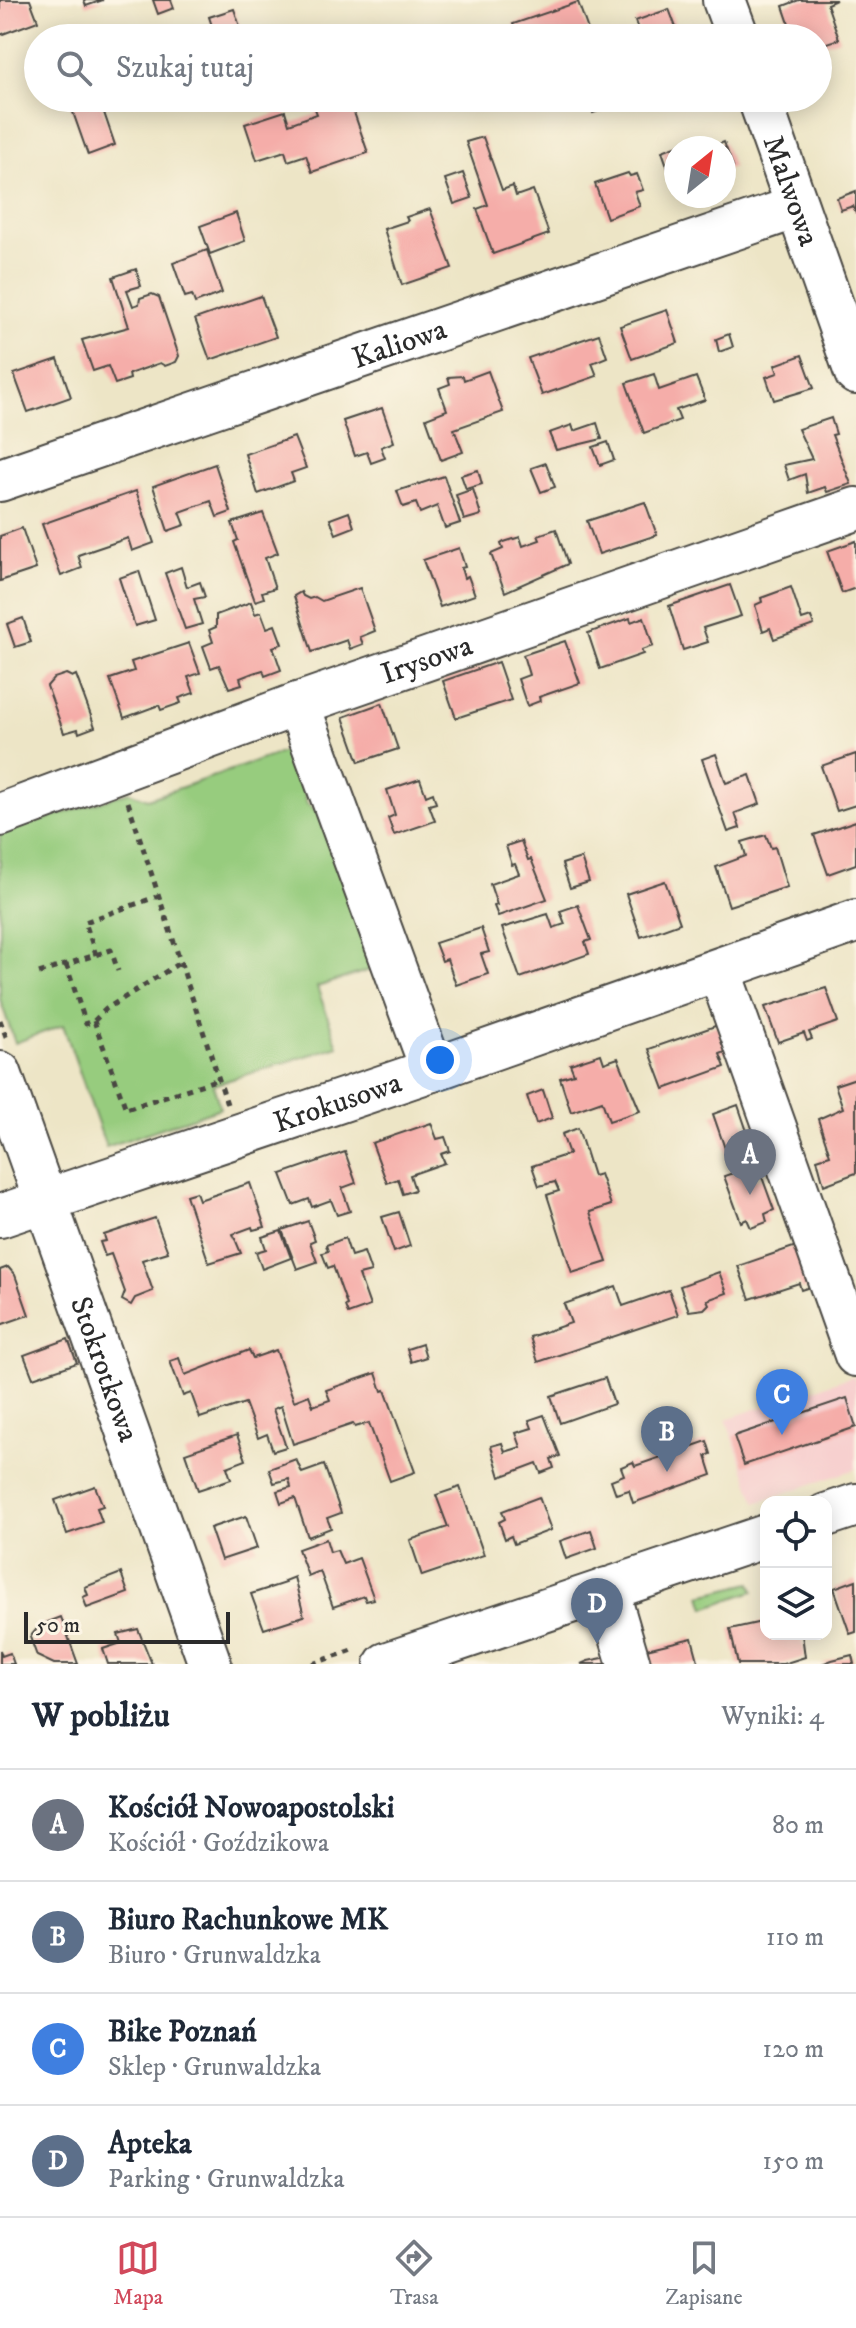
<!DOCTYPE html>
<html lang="pl">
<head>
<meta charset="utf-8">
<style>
	body { margin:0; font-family:"IM FELL DW Pica",serif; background:#f6f6f7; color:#1f2937 }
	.controls { position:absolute; right:24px; bottom:24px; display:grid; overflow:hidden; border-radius:16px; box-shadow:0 4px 20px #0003 }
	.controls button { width:72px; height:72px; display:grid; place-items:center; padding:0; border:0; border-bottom:2px solid #e0e1e3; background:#fff; color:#1f2937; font:40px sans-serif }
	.compass { position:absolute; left:664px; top:136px; width:72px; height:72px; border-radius:50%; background:#fff; box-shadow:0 4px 20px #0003; rotate:30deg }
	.scale { position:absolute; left:24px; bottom:20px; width:206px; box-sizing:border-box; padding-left:8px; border:4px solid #2b2b2b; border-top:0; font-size:22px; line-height:28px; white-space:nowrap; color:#2b2b2b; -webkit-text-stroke:6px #fcf5e5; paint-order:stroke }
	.you { position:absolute; left:440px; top:1060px; width:28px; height:28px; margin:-20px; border:6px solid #fff; border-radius:50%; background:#1a73e8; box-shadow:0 0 0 12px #1a73e833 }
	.badge { display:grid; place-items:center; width:52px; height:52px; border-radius:50%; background:#d1495b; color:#fff; font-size:26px; font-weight:700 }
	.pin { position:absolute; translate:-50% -66px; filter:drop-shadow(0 2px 4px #0008) }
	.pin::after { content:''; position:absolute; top:42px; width:28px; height:24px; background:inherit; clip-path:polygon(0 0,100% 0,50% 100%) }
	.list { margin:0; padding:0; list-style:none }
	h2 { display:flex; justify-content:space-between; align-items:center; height:104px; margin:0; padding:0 32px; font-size:34px }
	h2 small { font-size:26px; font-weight:400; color:#747a83 }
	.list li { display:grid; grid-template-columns:52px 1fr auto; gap:24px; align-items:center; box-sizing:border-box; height:112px; padding:0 32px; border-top:2px solid #e0e1e3 }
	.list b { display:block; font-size:30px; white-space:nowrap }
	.list p { margin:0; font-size:26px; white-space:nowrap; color:#747a83 }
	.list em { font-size:26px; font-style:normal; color:#747a83 }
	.icon { flex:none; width:44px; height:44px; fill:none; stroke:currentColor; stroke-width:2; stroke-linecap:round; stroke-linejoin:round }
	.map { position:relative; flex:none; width:856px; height:1664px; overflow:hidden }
	.search { position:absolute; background:#fff; box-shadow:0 4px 20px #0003; left:24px; right:24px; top:24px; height:88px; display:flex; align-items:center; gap:20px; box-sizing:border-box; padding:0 28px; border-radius:44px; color:#747a83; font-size:30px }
	.sheet { height:552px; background:#fff }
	nav { display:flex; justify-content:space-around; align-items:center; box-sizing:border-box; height:112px; border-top:2px solid #e0e1e3; background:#fff; font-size:22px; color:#747a83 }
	nav a { display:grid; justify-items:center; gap:4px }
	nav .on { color:#d1495b }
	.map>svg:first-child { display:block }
	.built { fill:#f7d0cf }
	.green { fill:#97cc7e; stroke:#617c54; stroke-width:2 }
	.building { fill:#f5ada9 }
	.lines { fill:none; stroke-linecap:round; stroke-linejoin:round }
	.minor-casing { stroke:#484742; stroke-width:46 }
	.path { stroke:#484742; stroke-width:5; stroke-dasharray:6 6; stroke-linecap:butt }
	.minor { stroke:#fff; stroke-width:42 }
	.labels { text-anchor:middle; stroke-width:8; stroke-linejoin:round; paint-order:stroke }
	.street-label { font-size:30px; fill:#2b2b2b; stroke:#fcf5e5 }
</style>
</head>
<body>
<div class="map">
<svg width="856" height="1664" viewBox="0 0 856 1664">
	<rect width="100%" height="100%" fill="#fcf5e5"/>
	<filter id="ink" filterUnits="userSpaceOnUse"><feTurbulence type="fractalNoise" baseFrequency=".0125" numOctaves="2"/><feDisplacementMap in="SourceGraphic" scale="16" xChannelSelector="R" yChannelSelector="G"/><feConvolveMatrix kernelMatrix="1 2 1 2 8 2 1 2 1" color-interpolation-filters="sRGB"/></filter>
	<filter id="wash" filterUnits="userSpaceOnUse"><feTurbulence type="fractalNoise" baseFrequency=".006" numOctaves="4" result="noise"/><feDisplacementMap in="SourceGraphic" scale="32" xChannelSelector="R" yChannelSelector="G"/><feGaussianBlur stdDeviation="1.8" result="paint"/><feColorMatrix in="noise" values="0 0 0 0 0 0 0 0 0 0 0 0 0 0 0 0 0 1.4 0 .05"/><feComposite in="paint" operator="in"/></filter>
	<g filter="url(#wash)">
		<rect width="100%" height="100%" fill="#ede5c6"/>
		<!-- built -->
		<polygon class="built" points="853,1376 856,1384 856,1469 756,1503 726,1419"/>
		<!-- green -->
		<g class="green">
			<polygon points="289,750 307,804 325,817 379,967 317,987 338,1046 213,1085 220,1108 106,1147 63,1025 15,1043 0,999 0,834 129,792 148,799"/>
			<polygon points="751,1583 754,1591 705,1608 701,1595"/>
		</g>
		<g id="blocks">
			<!-- building -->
			<g class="building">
				<polygon points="0,0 30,0 38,21 0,35"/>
				<polygon points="84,0 103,0 86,6"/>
				<polygon points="153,0 171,0 174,8 158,14"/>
				<polygon points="799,0 836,0 827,4 839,39 818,46 818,38 794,38 783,6"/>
				<polygon points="578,2 591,38 518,38 513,24"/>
				<polygon points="234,9 244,38 216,38 209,17"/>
				<polygon points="669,9 680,38 641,38 635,21"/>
				<polygon points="68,98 99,98 115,145 88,155"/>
				<polygon points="322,98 349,98 368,153 312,172 306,155 288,161 285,151 257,160 245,124 285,111 289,124 317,114 312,101"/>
				<polygon points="588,98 623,98 625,102 593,113"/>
				<polygon points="483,137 502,190 513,186 516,196 533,190 549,234 493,254 477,209 488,205 466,142"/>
				<polygon points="694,139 697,148 676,148 676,192 662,151"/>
				<polygon points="724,142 733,167 724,170 724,148 709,148"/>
				<polygon points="463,173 472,198 454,204 445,179"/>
				<polygon points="628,173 630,176 637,174 643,190 635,192 640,206 607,218 595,184"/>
				<polygon points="856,191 856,214 853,206 841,210 837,198"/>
				<polygon points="430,209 452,268 402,285 384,229 408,221 406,217"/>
				<polygon points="236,213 245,241 210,254 200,226"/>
				<polygon points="207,250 222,293 195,303 192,295 185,297 173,263"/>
				<polygon points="136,269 141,286 127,290 133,306 139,304 140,298 152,294 159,297 179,356 176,362 165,366 160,363 129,374 130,379 115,384 108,366 93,371 82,340 129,327 113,277"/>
				<polygon points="261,296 276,337 210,360 195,319"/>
				<polygon points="667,310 678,343 632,359 620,326"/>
				<polygon points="599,334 607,357 592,363 597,376 542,395 528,358"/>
				<polygon points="729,334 733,347 719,352 716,339"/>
				<polygon points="802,355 814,388 774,400 766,377 778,373 775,365"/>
				<polygon points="58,359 71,397 28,412 14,374"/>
				<polygon points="488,371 503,412 454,429 463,452 441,460 426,418 447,410 439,388 450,384 448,377 463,376 464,380"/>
				<polygon points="654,374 659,390 696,377 705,400 676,410 680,420 644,433 626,383"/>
				<polygon points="382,408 394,442 381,447 385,458 371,463 367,452 355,456 343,421"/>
				<polygon points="831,418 836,434 832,435 851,484 827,492 825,487 808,493 805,474 789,480 784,465 812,459 798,429"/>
				<polygon points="597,423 602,439 556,450 549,433 572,425 574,431"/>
				<polygon points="294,437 306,468 291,473 294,481 258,494 245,454"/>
				<polygon points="608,442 614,460 600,465 593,447"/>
				<polygon points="546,463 555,487 541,492 531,468"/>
				<polygon points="215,464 231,512 217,517 211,501 180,512 185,525 168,531 153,486"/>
				<polygon points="478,470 482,484 466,489 461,475"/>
				<polygon points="444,476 460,523 445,528 437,506 420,513 416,503 403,507 397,491"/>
				<polygon points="473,489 481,515 464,520 456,495"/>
				<polygon points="136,491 154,543 132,551 128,538 78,555 82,568 61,576 42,524"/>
				<polygon points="645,502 657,535 599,554 587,521"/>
				<polygon points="349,512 354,527 336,534 330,519"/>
				<polygon points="263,513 278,553 265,558 275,588 262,592 264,598 255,601 234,542 238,540 232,523"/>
				<polygon points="22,528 36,569 0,581 0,536"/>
				<polygon points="556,529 568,564 505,592 491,554 503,549 501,544 504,542 520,537 523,546 540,540 538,535"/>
				<polygon points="856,541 856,588 842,593 827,551"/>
				<polygon points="459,548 465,567 461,568 464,578 468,576 475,595 440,607 423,560"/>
				<polygon points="181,567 187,587 200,582 205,597 194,599 202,624 185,629 165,573"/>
				<polygon points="139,571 155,620 135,626 119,578"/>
				<polygon points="730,585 741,616 703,628 708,642 683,650 669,606"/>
				<polygon points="791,587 802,620 811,617 814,625 774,639 770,628 763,631 755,605 762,602 761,598"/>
				<polygon points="360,588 375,631 360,637 363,644 350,649 347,640 312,652 294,596 301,592 303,596 309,599 315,597 322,601"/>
				<polygon points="251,602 255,614 261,612 267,628 275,625 282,644 273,647 281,670 265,676 263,670 253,673 240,678 242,684 229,688 219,665 211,668 203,646 213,642 209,630 216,627 216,615"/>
				<polygon points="644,617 653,646 641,650 643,654 600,669 588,633 630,618 631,622"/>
				<polygon points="23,618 31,642 15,647 7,624"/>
				<polygon points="565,641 580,683 539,697 540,701 527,706 518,679 529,675 523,655"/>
				<polygon points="189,643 200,673 188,677 194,693 179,698 181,703 161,710 159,705 124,718 110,679 134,671 131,662"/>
				<polygon points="498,662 511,700 456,718 443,681"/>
				<polygon points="66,674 72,677 76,675 95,727 79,733 78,729 64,733 47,686 54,678"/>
				<polygon points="382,703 398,749 359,762 343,717"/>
				<polygon points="716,754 726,783 750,775 760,804 735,813 740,828 728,832 702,759"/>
				<polygon points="856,754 856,805 837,811 821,766"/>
				<polygon points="420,779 426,796 433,793 436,803 429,805 435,821 394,835 388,818 395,815 387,790"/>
				<polygon points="856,821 856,864 828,874 814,835"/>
				<polygon points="766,835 771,848 775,847 787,887 729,906 716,867 746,856 742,842"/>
				<polygon points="521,841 528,860 531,859 547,899 498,916 494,906 497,905 490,884 519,874 515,864 512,865 506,846"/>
				<polygon points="581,858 589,882 570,888 562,864"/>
				<polygon points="665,881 680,923 641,937 626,894"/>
				<polygon points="578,905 591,940 585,942 589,954 520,978 502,928 548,914 553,928 565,924 560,911"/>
				<polygon points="481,928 489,952 481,954 488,974 456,985 447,959 442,961 435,943"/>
				<polygon points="826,988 838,1022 809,1032 812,1039 807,1041 804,1033 778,1042 765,1007"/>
				<polygon points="718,1025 728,1051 720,1054 725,1067 664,1089 649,1049"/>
				<polygon points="601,1054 604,1063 618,1058 640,1111 609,1121 602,1101 571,1112 560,1078 574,1074 570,1064"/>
				<polygon points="856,1078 856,1173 824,1185 817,1159 830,1155 818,1119 843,1108 835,1085"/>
				<polygon points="543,1090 552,1118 536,1124 527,1096"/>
				<polygon points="738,1105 754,1152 729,1160 713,1114"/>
				<polygon points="431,1123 437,1139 445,1137 450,1151 441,1154 445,1163 410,1175 415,1190 403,1194 398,1179 387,1183 372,1143"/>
				<polygon points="578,1128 593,1176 600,1174 611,1205 590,1212 607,1262 572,1273 547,1195 559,1191 555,1182 539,1186 532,1166 569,1154 562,1134"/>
				<polygon points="345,1152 356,1183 342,1188 350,1211 337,1215 331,1200 312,1207 309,1199 293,1205 281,1174"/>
				<polygon points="748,1168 753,1180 762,1177 774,1210 765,1214 767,1222 751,1228 747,1219 741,1222 724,1176"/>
				<polygon points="250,1183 265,1227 253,1230 252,1227 233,1234 241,1253 209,1263 186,1195 196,1192 199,1200"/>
				<polygon points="399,1212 410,1246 394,1252 382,1217"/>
				<polygon points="155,1218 168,1252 142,1260 153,1291 135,1298 131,1305 122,1300 125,1292 111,1254 105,1256 100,1242 106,1241 104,1235"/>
				<polygon points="308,1221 315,1240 310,1242 317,1262 297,1269 282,1230"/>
				<polygon points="281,1231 291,1258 262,1269 256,1252 266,1249 262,1237"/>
				<polygon points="345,1238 351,1256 364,1252 371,1272 359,1275 370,1306 348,1314 345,1306 347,1305 333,1266 328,1268 322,1253 328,1251 326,1245"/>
				<polygon points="802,1244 816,1285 801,1290 799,1283 750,1299 738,1266"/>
				<polygon points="8,1267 15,1275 29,1315 0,1325 0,1270"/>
				<polygon points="719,1272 727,1293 707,1300 709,1304 704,1309 689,1311 680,1286"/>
				<polygon points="616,1286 623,1306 669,1290 678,1315 538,1362 530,1337 571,1323 564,1304"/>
				<polygon points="68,1339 77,1363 33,1378 24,1355"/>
				<polygon points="422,1344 426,1357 411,1362 407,1349"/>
				<polygon points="249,1350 253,1358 276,1350 294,1401 309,1395 313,1406 330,1400 326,1390 376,1373 382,1391 385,1390 415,1472 390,1481 369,1423 355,1427 353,1424 293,1444 281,1406 273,1409 286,1447 273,1451 267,1434 258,1438 245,1403 200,1418 191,1393 183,1396 170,1361 179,1358 185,1375"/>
				<polygon points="605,1378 614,1404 560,1423 551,1396"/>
				<polygon points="847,1398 856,1427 744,1465 734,1436"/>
				<polygon points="544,1415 560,1456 551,1459 554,1468 541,1473 537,1463 500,1477 491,1446 502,1443 505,1452 521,1447 516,1433 532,1428 529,1420"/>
				<polygon points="237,1435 246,1460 227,1467 231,1479 198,1490 185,1453"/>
				<polygon points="707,1441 711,1454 706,1456 712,1475 633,1503 629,1490 616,1494 611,1480 624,1475 621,1467 633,1462 635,1466"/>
				<polygon points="296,1459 302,1473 324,1465 341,1513 327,1518 331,1528 308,1537 295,1498 281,1503 277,1491 291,1487 289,1479 274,1483 269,1469"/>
				<polygon points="95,1486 103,1506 97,1508 102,1522 67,1534 55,1500"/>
				<polygon points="460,1487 484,1555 422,1576 410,1540 448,1527 436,1495"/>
				<polygon points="539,1497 551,1530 514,1544 511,1536 505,1539 499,1522 505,1519 502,1511"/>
				<polygon points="246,1516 257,1548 221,1560 210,1528"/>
				<polygon points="591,1530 597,1548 566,1559 560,1541"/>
				<polygon points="326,1539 330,1552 337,1550 343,1564 359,1558 374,1599 366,1601 364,1596 333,1607 320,1571 308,1576 298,1549"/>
				<polygon points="121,1573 128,1593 87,1608 83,1597 88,1595 85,1587"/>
				<polygon points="294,1577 304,1616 264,1629 251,1594 285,1583 284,1581"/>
				<polygon points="856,1580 856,1632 850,1634 834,1588"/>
				<polygon points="61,1617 66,1631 78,1664 54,1664 37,1656 30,1637 40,1625"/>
				<polygon points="766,1621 766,1634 802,1634 805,1657 783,1664 738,1664 730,1629"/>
				<polygon points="138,1629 152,1664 108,1664 103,1649 121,1643 118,1634"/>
				<polygon points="692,1638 699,1664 637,1664 634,1652"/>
				<polygon points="0,1650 2,1656 10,1653 14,1664 0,1664"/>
				<polygon points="618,1655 620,1664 581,1664 588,1661"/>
				<polygon points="852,1655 854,1664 822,1664 832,1660"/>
			</g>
		</g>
	</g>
	<g filter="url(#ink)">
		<use href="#blocks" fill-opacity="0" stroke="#484742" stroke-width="2"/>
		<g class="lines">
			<defs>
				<g id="minor">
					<polyline points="724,0 738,38"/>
					<path id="s1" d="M759,98L856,373"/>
					<path id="s2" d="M0,480L797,207"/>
					<polyline points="298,704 432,1070"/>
					<path id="s3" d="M0,815L298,704L856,509"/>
					<polyline points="719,970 856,1355"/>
					<path id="s4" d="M0,1073L210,1664"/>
					<path id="s5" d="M0,1216L432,1070L856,921"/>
					<polyline points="826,1515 856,1505"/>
					<polyline points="607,1589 629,1664"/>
					<polyline points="386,1664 766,1536"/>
				</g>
			</defs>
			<!-- minor casing -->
			<use href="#minor" class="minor-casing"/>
			<!-- path -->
			<g class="path">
				<polyline points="128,802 227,1104"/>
				<polyline points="96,955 85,922 159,896"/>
				<polyline points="66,964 86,1024 94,1021 106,1009 181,962"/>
				<polyline points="39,973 111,950 118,971"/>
				<polyline points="0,1020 8,1042"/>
				<polyline points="94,1021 126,1109 219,1079"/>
				<polyline points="312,1664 356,1649"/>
			</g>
			<!-- minor -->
			<use href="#minor" class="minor"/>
		</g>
	</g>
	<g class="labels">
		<!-- street labels -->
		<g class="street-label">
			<text dy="10" stroke="none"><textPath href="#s1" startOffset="98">Malwowa</textPath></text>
			<text dy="10" stroke="none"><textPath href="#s2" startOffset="422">Kaliowa</textPath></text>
			<text dy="10" stroke="none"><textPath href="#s3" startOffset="454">Irysowa</textPath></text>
			<text dy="10" stroke="none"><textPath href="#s5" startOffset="356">Krokusowa</textPath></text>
			<text dy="10" stroke="none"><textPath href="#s4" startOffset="314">Stokrotkowa</textPath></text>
		</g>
	</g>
</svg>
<div class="controls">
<button><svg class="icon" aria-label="locate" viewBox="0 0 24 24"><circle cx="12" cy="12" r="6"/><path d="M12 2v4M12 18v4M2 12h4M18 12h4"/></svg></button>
<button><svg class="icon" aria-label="layers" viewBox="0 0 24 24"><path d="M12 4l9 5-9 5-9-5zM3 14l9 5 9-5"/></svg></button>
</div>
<svg class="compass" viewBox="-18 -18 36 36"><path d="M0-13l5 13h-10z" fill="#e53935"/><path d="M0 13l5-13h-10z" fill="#747a83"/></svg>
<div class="scale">50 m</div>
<div class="you"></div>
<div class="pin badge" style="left:750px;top:1195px;background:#6b7280">A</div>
<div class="pin badge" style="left:667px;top:1472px;background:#5c6f8a">B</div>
<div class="pin badge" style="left:782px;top:1435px;background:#3f7fe0">C</div>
<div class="pin badge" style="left:597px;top:1644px;background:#5c6f8a">D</div>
<div class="search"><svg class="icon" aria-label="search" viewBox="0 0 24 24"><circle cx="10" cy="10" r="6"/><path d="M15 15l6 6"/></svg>Szukaj tutaj</div>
</div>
<section class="sheet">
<h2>W pobliżu<small>Wyniki: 4</small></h2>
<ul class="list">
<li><span class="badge" style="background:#6b7280">A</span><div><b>Kościół Nowoapostolski</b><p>Kościół · Goździkowa</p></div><em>80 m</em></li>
<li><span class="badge" style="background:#5c6f8a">B</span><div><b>Biuro Rachunkowe MK</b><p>Biuro · Grunwaldzka</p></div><em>110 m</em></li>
<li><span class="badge" style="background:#3f7fe0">C</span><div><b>Bike Poznań</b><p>Sklep · Grunwaldzka</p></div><em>120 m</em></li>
<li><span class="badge" style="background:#5c6f8a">D</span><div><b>Apteka</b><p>Parking · Grunwaldzka</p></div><em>150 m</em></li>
</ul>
</section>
<nav>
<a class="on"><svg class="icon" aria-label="map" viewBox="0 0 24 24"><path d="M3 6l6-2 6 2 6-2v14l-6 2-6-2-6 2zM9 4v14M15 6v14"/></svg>Mapa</a>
<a><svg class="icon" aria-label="directions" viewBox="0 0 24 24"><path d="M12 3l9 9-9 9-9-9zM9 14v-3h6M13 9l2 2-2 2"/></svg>Trasa</a>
<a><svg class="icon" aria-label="saved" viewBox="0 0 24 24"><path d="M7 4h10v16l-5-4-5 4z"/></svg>Zapisane</a>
</nav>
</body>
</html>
